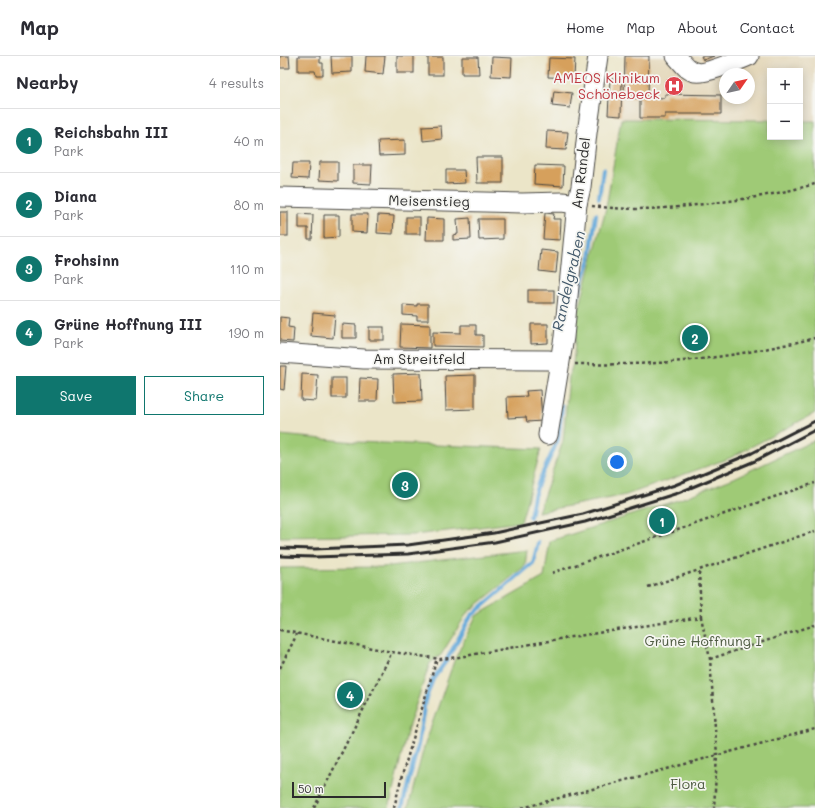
<!DOCTYPE html>
<html lang="en">
<head>
<meta charset="utf-8">
<style>
	body { margin:0; font-family:Mali,sans-serif; background:#f7f7f7; color:#2b2b33 }
	.controls { position:absolute; right:12px; top:12px; display:grid; overflow:hidden; border-radius:0px; box-shadow:0 2px 10px #0003 }
	.controls button { width:36px; height:36px; display:grid; place-items:center; padding:0; border:0; border-bottom:1px solid #e1e1e2; background:#fff; color:#2b2b33; font:20px sans-serif }
	.compass { position:absolute; left:439px; top:12px; width:36px; height:36px; border-radius:50%; background:#fff; box-shadow:0 2px 10px #0003; rotate:56deg }
	.scale { position:absolute; left:12px; bottom:10px; width:94px; box-sizing:border-box; padding-left:4px; border:2px solid #2b2b2b; border-top:0; font-size:11px; line-height:14px; white-space:nowrap; color:#2b2b2b; -webkit-text-stroke:3px #f6f6f2; paint-order:stroke }
	.you { position:absolute; left:337px; top:406px; width:14px; height:14px; margin:-10px; border:3px solid #fff; border-radius:50%; background:#1a73e8; box-shadow:0 0 0 6px #1a73e833 }
	.badge { display:grid; place-items:center; width:26px; height:26px; border-radius:50%; background:#0f766e; color:#fff; font-size:13px; font-weight:700 }
	.pin { position:absolute; translate:-50% -50%; border:2px solid #fff; box-shadow:0 1px 4px #0006 }
	.list { margin:0; padding:0; list-style:none }
	h2 { display:flex; justify-content:space-between; align-items:center; height:52px; margin:0; padding:0 16px; font-size:17px }
	h2 small { font-size:13px; font-weight:400; color:#7c7c81 }
	.list li { display:grid; grid-template-columns:26px 1fr auto; gap:12px; align-items:center; box-sizing:border-box; height:64px; padding:0 16px; border-top:1px solid #e1e1e2 }
	.list b { display:block; font-size:15px; white-space:nowrap }
	.list p { margin:0; font-size:13px; white-space:nowrap; color:#7c7c81 }
	.list em { font-size:13px; font-style:normal; color:#7c7c81 }
	.actions { display:flex; gap:8px; padding:12px 16px }
	.actions a { flex:1; padding:9px 0; border:1px solid #0f766e; border-radius:0px; text-align:center; font-size:14px; color:#0f766e }
	.actions .main { background:#0f766e; color:#fff }
	.map { position:relative; flex:none; width:535px; height:752px; overflow:hidden }
	header { display:flex; align-items:center; gap:24px; box-sizing:border-box; height:56px; padding:0 20px; background:#fff; border-bottom:1px solid #e1e1e2 }
	header strong { font-size:19px }
	nav { display:flex; gap:22px; margin-inline-start:auto; font-size:14px }
	main { display:flex }
	aside { flex:1; background:#fff }
	.map>svg:first-child { display:block }
	.built { fill:#e3d6b7; fill-rule:evenodd }
	.green { fill:#9fca76; stroke:#657a50 }
	.lines { fill:none; stroke-linecap:round; stroke-linejoin:round }
	.stream { stroke:#66aadb; stroke-width:4 }
	.building { fill:#d6a05b }
	.minor-casing { stroke:#484743; stroke-width:21 }
	.path { stroke:#484743; stroke-width:2.5; stroke-dasharray:3 3; stroke-linecap:butt }
	.minor { stroke:#fff; stroke-width:19 }
	.rail { stroke:#2b2b2b; stroke-width:3 }
	.labels { text-anchor:middle; stroke-width:3.5; stroke-linejoin:round; paint-order:stroke }
	.health-label { font-size:14px; fill:#be3a42; stroke:#f6f6f2; text-anchor:end }
	.street-label { font-size:14px; fill:#2b2b2b; stroke:#f6f6f2 }
	.park-label { font-size:14px; fill:#4e5b42; stroke:#f6f6f2 }
	.water-label { font-size:15px; font-style:italic; fill:#405769; stroke:#f6f6f2 }
</style>
</head>
<body>
<header>
<strong>Map</strong>
<nav><a>Home</a><a>Map</a><a>About</a><a>Contact</a></nav>
</header>
<main>
<aside>
<h2>Nearby<small>4 results</small></h2>
<ul class="list">
<li><span class="badge">1</span><div><b>Reichsbahn III</b><p>Park</p></div><em>40 m</em></li>
<li><span class="badge">2</span><div><b>Diana</b><p>Park</p></div><em>80 m</em></li>
<li><span class="badge">3</span><div><b>Frohsinn</b><p>Park</p></div><em>110 m</em></li>
<li><span class="badge">4</span><div><b>Grüne Hoffnung III</b><p>Park</p></div><em>190 m</em></li>
</ul>
<div class="actions"><a class="main">Save</a><a>Share</a></div>
</aside>
<div class="map">
<svg width="535" height="752" viewBox="0 0 535 752">
	<rect width="100%" height="100%" fill="#f6f6f2"/>
	<filter id="ink" filterUnits="userSpaceOnUse"><feTurbulence type="fractalNoise" baseFrequency=".025" numOctaves="2"/><feDisplacementMap in="SourceGraphic" scale="8" xChannelSelector="R" yChannelSelector="G"/><feConvolveMatrix kernelMatrix="1 2 1 2 8 2 1 2 1" color-interpolation-filters="sRGB"/></filter>
	<filter id="wash" filterUnits="userSpaceOnUse"><feTurbulence type="fractalNoise" baseFrequency=".012" numOctaves="4" result="noise"/><feDisplacementMap in="SourceGraphic" scale="16" xChannelSelector="R" yChannelSelector="G"/><feGaussianBlur stdDeviation="0.9" result="paint"/><feColorMatrix in="noise" values="0 0 0 0 0 0 0 0 0 0 0 0 0 0 0 0 0 1.4 0 .05"/><feComposite in="paint" operator="in"/></filter>
	<g filter="url(#wash)">
		<rect width="100%" height="100%" fill="#ebe5c8"/>
		<!-- built -->
		<path class="built" d="M345,0H535V65H520V15H490V64L341,63ZM445,18H469V42H445Z"/>
		<!-- green -->
		<g class="green">
			<polygon points="341,63 490,64 490,81 520,81 520,65 535,65 535,357 450,402 346,439 258,456 283,385 289,320 293,308 298,257 326,152"/>
			<polygon points="0,379 75,386 261,393 241,466 134,479 0,481"/>
			<polygon points="535,384 535,752 128,752 144,691 174,605 196,560 264,521 270,485 398,444 454,422"/>
			<polygon points="247,494 245,510 187,557 161,599 150,607 128,672 109,752 0,752 0,512 102,511"/>
		</g>
		<g class="lines">
			<!-- stream -->
			<g class="stream">
				<polyline points="319,142 323,113"/>
				<polyline points="296,246 310,202 316,158"/>
				<polyline points="250,461 254,440 259,425 278,384 282,350"/>
				<polyline points="122,752 138,689 145,645 153,623 166,605 191,560 253,507 258,487"/>
			</g>
		</g>
		<g id="blocks">
			<!-- building -->
			<g class="building">
				<polygon points="0,0 9,0 10,12 0,12"/>
				<polygon points="18,0 40,0 40,7 43,7 43,19 36,19 35,15 18,15"/>
				<polygon points="51,0 72,0 72,16 52,17"/>
				<polygon points="86,0 105,0 103,18 85,16"/>
				<rect x="117" y="0" width="17" height="17"/>
				<polygon points="345,0 369,0 368,41 385,42 385,38 441,39 441,58 385,58 385,62 360,62 360,42 344,42"/>
				<polygon points="421,0 434,0 423,4"/>
				<rect x="148" y="1" width="15" height="18"/>
				<polygon points="182,1 198,1 199,18 182,18"/>
				<polygon points="212,1 232,2 231,21 211,20"/>
				<polygon points="269,2 295,3 294,22 268,21"/>
				<polygon points="330,23 342,23 341,60 328,59"/>
				<polygon points="274,35 292,37 290,52 272,50"/>
				<polygon points="161,70 162,83 143,85 142,71"/>
				<polygon points="267,75 288,76 286,94 266,93"/>
				<polygon points="125,84 125,99 99,100 98,85"/>
				<polygon points="196,101 223,101 223,127 197,127"/>
				<polygon points="40,106 58,106 58,125 39,124"/>
				<polygon points="13,107 29,107 28,123 12,122"/>
				<polygon points="73,109 92,109 91,128 73,127"/>
				<polygon points="255,109 284,110 283,130 254,128"/>
				<polygon points="166,114 184,114 185,127 166,128"/>
				<rect x="0" y="156" width="8" height="24"/>
				<polygon points="265,157 274,158 273,163 281,163 280,184 263,183"/>
				<polygon points="19,158 33,159 32,183 28,183 28,172 19,172"/>
				<polygon points="72,158 88,158 87,177 72,176"/>
				<polygon points="44,159 59,159 59,181 44,182"/>
				<polygon points="98,159 114,160 113,178 97,177"/>
				<rect x="126" y="161" width="14" height="17"/>
				<polygon points="147,162 164,163 164,184 146,184"/>
				<polygon points="190,162 191,183 173,184 173,179 178,178 177,163"/>
				<polygon points="198,163 223,163 223,183 199,184"/>
				<polygon points="261,194 278,196 276,217 259,215"/>
				<rect x="248" y="234" width="26" height="13"/>
				<polygon points="137,248 148,248 148,264 137,264 137,260 123,259 123,249 137,250"/>
				<polygon points="33,257 55,259 53,282 31,280"/>
				<polygon points="0,261 9,262 8,271 14,272 13,286 0,285"/>
				<polygon points="62,268 76,269 76,282 62,282"/>
				<polygon points="121,268 150,269 150,292 120,291"/>
				<polygon points="251,268 268,268 268,287 251,288"/>
				<polygon points="181,269 196,269 196,279 203,279 203,291 153,290 153,276 181,277"/>
				<rect x="89" y="271" width="15" height="13"/>
				<polygon points="0,310 6,310 4,334 0,333"/>
				<polygon points="141,317 142,345 114,346 113,318"/>
				<polygon points="22,318 38,319 36,345 21,344"/>
				<polygon points="195,319 195,353 166,354 165,320"/>
				<rect x="52" y="322" width="14" height="20"/>
				<polygon points="80,322 98,323 97,345 79,345"/>
				<polygon points="260,334 262,365 247,366 246,361 228,362 227,341 247,340 246,335"/>
			</g>
		</g>
	</g>
	<g filter="url(#ink)">
		<use href="#blocks" fill-opacity="0" stroke="#484743" stroke-width="1"/>
		<g class="lines">
			<defs>
				<g id="minor">
					<path d="M396,0C401,5 407,15 415,16C424,19 459,4 469,0"/>
					<polyline points="0,141 242,147 282,146 297,148"/>
					<polyline points="0,297 84,303 269,304 279,306"/>
					<polyline points="268,379 284,281 297,148 301,131 307,77 318,0"/>
				</g>
			</defs>
			<!-- minor casing -->
			<use href="#minor" class="minor-casing"/>
			<!-- path -->
			<g class="path">
				<path d="M312,150C350,155 387,153 424,148C462,144 499,138 535,128"/>
				<path d="M295,308C311,308 326,309 341,308C407,308 472,297 535,282"/>
				<polyline points="272,517 535,427"/>
				<polyline points="368,531 419,514"/>
				<polyline points="421,561 419,514 535,475"/>
				<polyline points="0,574 112,596 160,603 179,601 285,582 421,561 430,603 437,699 434,752"/>
				<polyline points="430,603 535,569"/>
				<polyline points="0,612 17,578"/>
				<polyline points="34,752 112,596"/>
				<polyline points="114,752 121,723 157,602"/>
				<polyline points="242,752 535,673"/>
			</g>
			<!-- minor -->
			<use href="#minor" class="minor"/>
			<!-- rail -->
			<g class="rail">
				<polyline points="0,492 35,493 128,489 214,477 303,458 395,429 472,397 535,365"/>
				<polyline points="0,500 34,501 128,498 215,486 305,466 398,437 475,405 535,374"/>
			</g>
		</g>
	</g>
	<!-- icons -->
	<defs>
		<symbol id="hospital-disc" viewBox="-11 -11 22 22"><circle r="9.5" fill="#e0444e" stroke="#f6f6f2"/><path d="M-5-5h3v3.5h4V-5h3V5h-3V1.5h-4V5h-3Z" fill="#fff"/></symbol>
	</defs>
	<g fill-rule="evenodd">
		<use href="#hospital-disc" x="383" y="19" width="22" height="22"/>
	</g>
	<g class="labels">
		<!-- health labels -->
		<g class="health-label">
			<text x="380" y="27">AMEOS Klinikum<tspan x="380" dy="16">Schönebeck</tspan></text>
		</g>
		<!-- street labels -->
		<g class="street-label">
			<text transform="translate(301 117) rotate(-83)" y="5">Am Randel</text>
			<text transform="translate(149 145) rotate(1)" y="5">Meisenstieg</text>
			<text x="139" y="308">Am Streitfeld</text>
		</g>
		<!-- park labels -->
		<g class="park-label">
			<text x="423" y="590">Grüne Hoffnung I</text>
			<text x="408" y="733">Flora</text>
		</g>
		<!-- water labels -->
		<g class="water-label">
			<text transform="translate(289 225) rotate(-77)" y="5">Randelgraben</text>
		</g>
	</g>
</svg>
<div class="controls">
<button>+</button>
<button>−</button>
</div>
<svg class="compass" viewBox="-18 -18 36 36"><path d="M0-13l5 13h-10z" fill="#e53935"/><path d="M0 13l5-13h-10z" fill="#7c7c81"/></svg>
<div class="scale">50 m</div>
<div class="you"></div>
<div class="pin badge" style="left:382px;top:465px">1</div>
<div class="pin badge" style="left:415px;top:282px">2</div>
<div class="pin badge" style="left:125px;top:429px">3</div>
<div class="pin badge" style="left:70px;top:639px">4</div>
</div>
</main>
</body>
</html>
